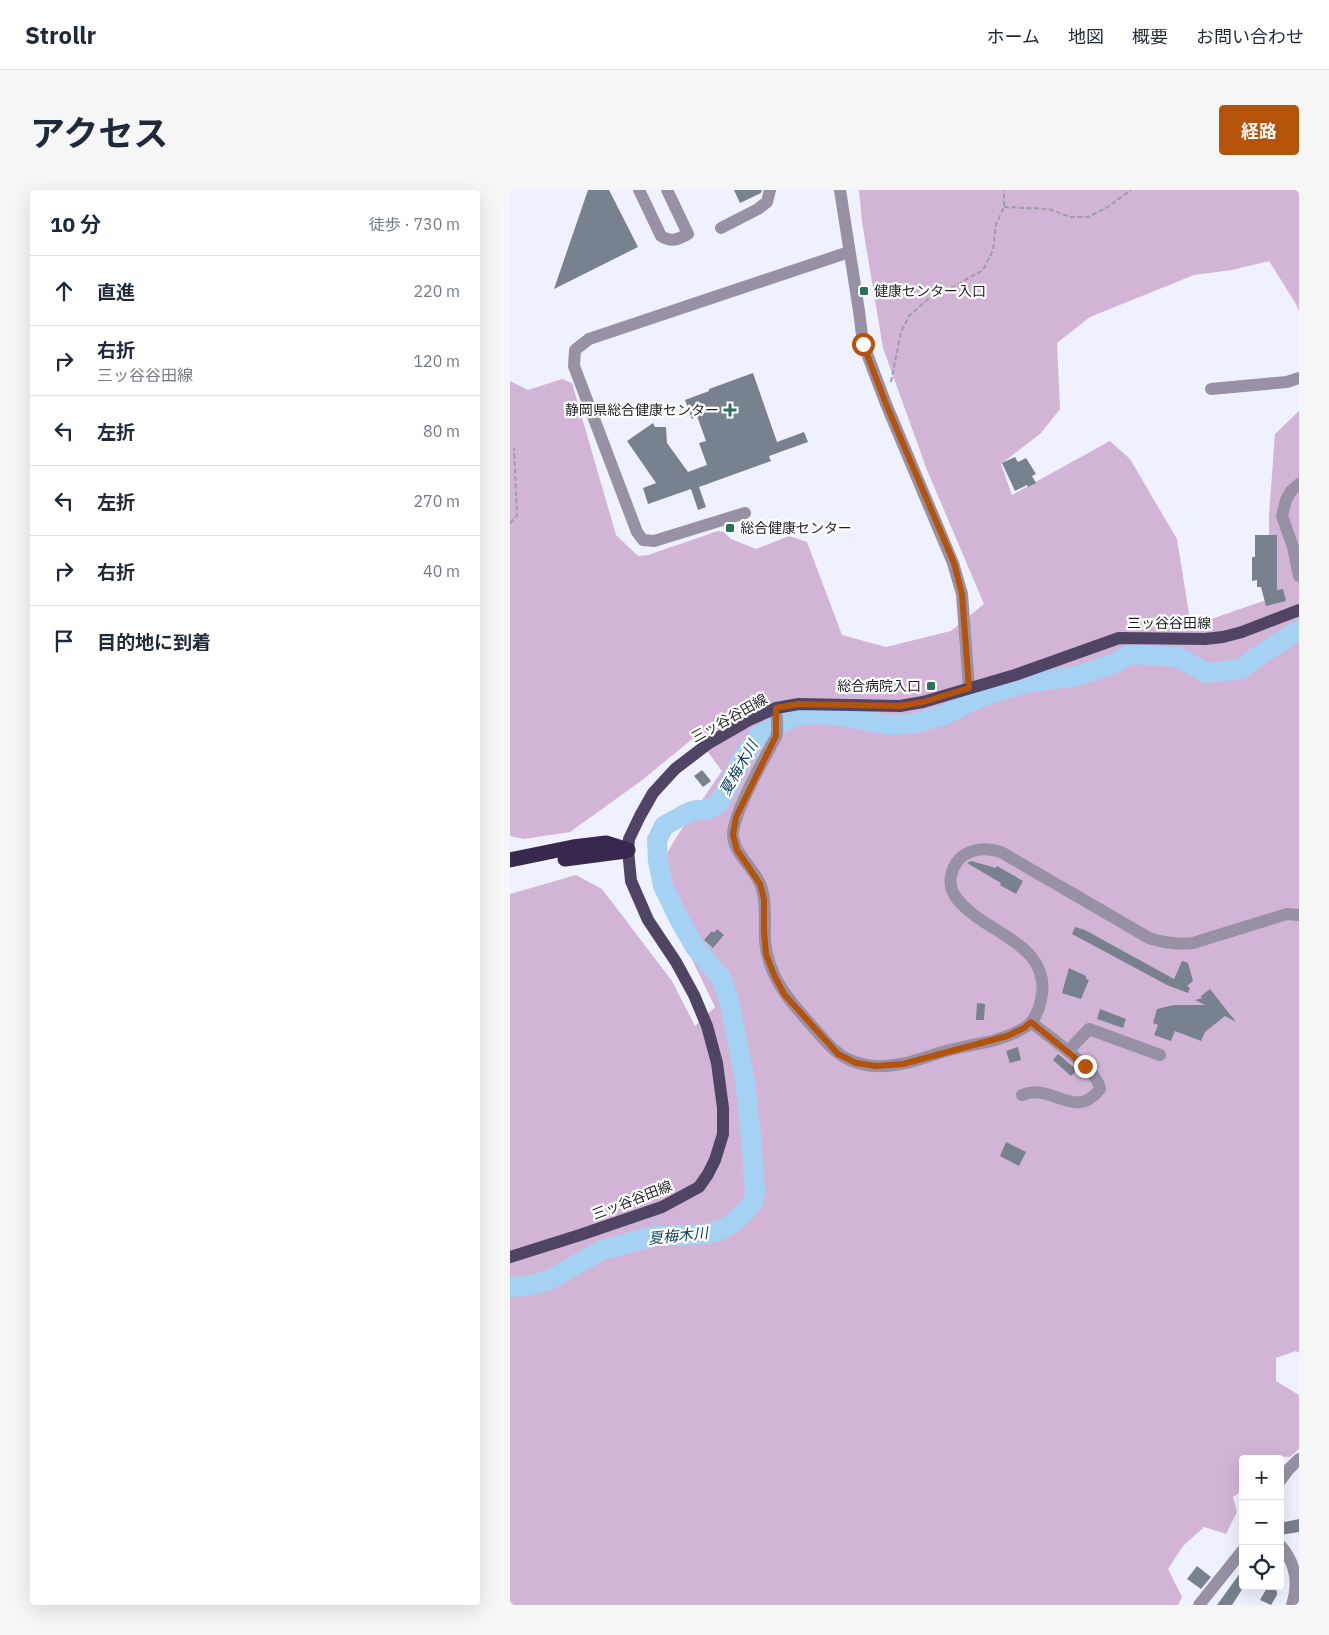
<!DOCTYPE html>
<html lang="ja">
<head>
<meta charset="utf-8">
<style>
	body { margin:0; font-family:"IBM Plex Sans","Noto Sans JP",sans-serif; background:#f6f6f7; color:#1f2937 }
	.controls { position:absolute; right:15px; bottom:15px; display:grid; overflow:hidden; border-radius:5px; box-shadow:0 5px 20px #0002 }
	.controls button { width:45px; height:45px; display:grid; place-items:center; padding:0; border:0; border-bottom:1px solid #e0e1e3; background:#fff; color:#1f2937; font:25px sans-serif }
	.stop { position:absolute; width:15px; height:15px; margin:-11px; border:4px solid #b45309; border-radius:50%; background:#fff }
	.stop.end { background:#b45309; border-color:#fff; box-shadow:0 1px 5px #0008 }
	.list { margin:0; padding:0; list-style:none }
	h2 { display:flex; justify-content:space-between; align-items:center; height:65px; margin:0; padding:0 20px; font-size:21px }
	h2 small { font-size:16px; font-weight:400; color:#747a83 }
	.list li { display:grid; grid-template-columns:32px 1fr auto; gap:15px; align-items:center; box-sizing:border-box; height:70px; padding:0 20px; border-top:1px solid #e0e1e3 }
	.list b { display:block; font-size:19px; white-space:nowrap }
	.list p { margin:0; font-size:16px; white-space:nowrap; color:#747a83 }
	.list em { font-size:16px; font-style:normal; color:#747a83 }
	.icon { flex:none; width:28px; height:28px; fill:none; stroke:currentColor; stroke-width:2; stroke-linecap:round; stroke-linejoin:round }
	.map { position:relative; flex:none; width:789px; height:1415px; overflow:hidden; border-radius:5px }
	header { display:flex; align-items:center; gap:30px; box-sizing:border-box; height:70px; padding:0 25px; background:#fff; border-bottom:1px solid #e0e1e3 }
	header strong { font-size:24px }
	nav { display:flex; gap:28px; margin-inline-start:auto; font-size:18px }
	.intro { display:flex; align-items:center; justify-content:space-between; box-sizing:border-box; height:120px; padding:0 30px }
	h1 { margin:0; font-size:35px }
	.button { padding:12px 22px; border-radius:5px; background:#b45309; color:#fff; font-size:18px; font-weight:700 }
	main { display:flex; gap:30px; padding:0 30px }
	aside { flex:1; background:#fff; border-radius:5px; box-shadow:0 5px 20px #0002 }
	.map>svg:first-child { display:block }
	.green { fill:#d2b4d7 }
	.lines { fill:none; stroke-linecap:round; stroke-linejoin:round }
	.river { stroke:#a5d2f2; stroke-width:20 }
	.building { fill:#78818e }
	.path { stroke:#9d9ea9; stroke-width:2; stroke-dasharray:5 2.5; stroke-linecap:butt }
	.minor { stroke:#9891a5; stroke-width:12 }
	.major { stroke:#504464; stroke-width:12 }
	.highway { stroke:#37294d; stroke-width:15 }
	.route { stroke:#b45309; stroke-width:6 }
	.poi-dot { fill:#2b6f61; stroke:#fff; stroke-width:2 }
	.labels { text-anchor:middle; stroke-width:4.5; stroke-linejoin:round; paint-order:stroke }
	.poi-label { font-size:14px; fill:#1f1f25; stroke:#fff; text-anchor:start }
	.street-label { font-size:14px; fill:#1f1f25; stroke:#fff }
	.water-label { font-size:15px; font-style:italic; fill:#0b4361; stroke:#fff }
</style>
</head>
<body>
<header>
<strong>Strollr</strong>
<nav><a>ホーム</a><a>地図</a><a>概要</a><a>お問い合わせ</a></nav>
</header>
<div class="intro"><h1>アクセス</h1><a class="button">経路</a></div>
<main>
<aside>
<h2>10 分<small>徒歩 · 730 m</small></h2>
<ul class="list">
<li><svg class="icon" aria-label="ahead" viewBox="0 0 24 24"><path d="M12 20V5M6 11l6-6 6 6"/></svg><div><b>直進</b></div><em>220 m</em></li>
<li><svg class="icon" aria-label="right" viewBox="0 0 24 24"><path d="M7 20v-9h11M14 6l5 5-5 5"/></svg><div><b>右折</b><p>三ッ谷谷田線</p></div><em>120 m</em></li>
<li><svg class="icon" aria-label="left" viewBox="0 0 24 24"><path d="M17 20v-9H6M10 6l-5 5 5 5"/></svg><div><b>左折</b></div><em>80 m</em></li>
<li><svg class="icon" aria-label="left" viewBox="0 0 24 24"><path d="M17 20v-9H6M10 6l-5 5 5 5"/></svg><div><b>左折</b></div><em>270 m</em></li>
<li><svg class="icon" aria-label="right" viewBox="0 0 24 24"><path d="M7 20v-9h11M14 6l5 5-5 5"/></svg><div><b>右折</b></div><em>40 m</em></li>
<li><svg class="icon" aria-label="arrive" viewBox="0 0 24 24"><path d="M6 21V4h12l-3 4 3 4H6"/></svg><div><b>目的地に到着</b></div></li>
</ul>
</aside>
<div class="map">
<svg width="789" height="1415" viewBox="0 0 789 1415">
	<rect width="100%" height="100%" fill="#eff1ff"/>
	<!-- green -->
	<polygon class="green" points="349,0 789,0 789,122 786,114 759,71 722,80 684,85 580,127 547,153 550,219 531,243 491,274 502,305 600,251 620,269 667,349 681,436 759,409 759,325 765,244 789,221 789,1163 786,1161 766,1168 766,1191 789,1205 789,1259 780,1267 765,1266 763,1269 733,1269 733,1300 723,1307 727,1322 716,1344 694,1337 673,1356 658,1379 672,1407 668,1415 0,1415 0,704 66,685 92,699 162,791 185,836 205,817 143,689 165,649 212,581 186,546 131,591 60,642 14,649 0,646 0,191 18,200 52,189 62,193 106,345 128,366 138,365 208,341 214,342 221,349 246,359 279,346 297,352 332,445 376,457 441,441 474,414 417,280 373,158 352,32"/>
	<g class="lines">
		<!-- river -->
		<polyline class="river" points="0,1097 17,1096 39,1090 92,1060 145,1046 198,1044 213,1039 228,1029 240,1016 243,1011 245,1002 242,960 235,890 219,810 211,788 185,757 169,729 153,696 148,670 147,650 154,636 179,622 186,620 197,620 209,613 230,573 248,546 275,531 290,525 312,524 337,527 379,535 402,534 434,525 468,508 514,493 567,486 605,473 620,464 668,467 696,483 730,479 751,464 789,440"/>
	</g>
	<!-- building -->
	<g class="building">
		<polygon points="78,0 99,0 128,57 44,99"/>
		<polygon points="224,0 252,0 251,3 230,13"/>
		<polygon points="243,183 267,252 294,242 298,252 259,266 261,271 189,297 196,317 188,320 181,299 138,314 133,298 146,293 117,251 143,233 145,237 156,237 157,253 178,282 197,275 189,253 196,251 187,226 182,229 175,210 199,201 199,199"/>
		<polygon points="505,267 508,272 516,268 526,284 522,286 526,293 518,297 517,295 505,301 492,273"/>
		<polygon points="745,345 767,345 767,400 773,399 776,411 756,416 751,397 747,397 747,390 742,391 742,367 745,367"/>
		<polygon points="192,580 201,591 193,597 184,586"/>
		<polygon points="461,671 486,678 487,676 513,691 506,704 490,695 491,693 457,673"/>
		<polygon points="565,737 575,740 664,789 672,771 678,773 683,791 677,796 680,798 678,803 657,795 562,744"/>
		<polygon points="207,739 214,745 203,758 194,750 202,741 204,743"/>
		<polygon points="559,778 576,786 576,789 579,790 571,809 552,803"/>
		<polygon points="700,799 726,832 715,826 695,842 691,851 665,841 661,851 644,845 648,835 643,833 647,819 664,815 695,815 685,810 693,808 690,807"/>
		<polygon points="467,813 475,814 474,830 466,830"/>
		<polygon points="590,819 616,829 613,838 587,829"/>
		<polygon points="508,857 511,870 500,873 496,861"/>
		<polygon points="548,864 567,880 561,886 543,870"/>
		<polygon points="496,952 516,962 509,976 490,966"/>
		<polygon points="789,1329 789,1342 770,1345 770,1333"/>
		<polygon points="687,1376 701,1387 691,1399 677,1389"/>
		<polygon points="733,1379 733,1398 722,1415 707,1415"/>
		<polygon points="758,1396 767,1401 767,1405 761,1415 750,1410"/>
	</g>
	<g class="lines">
		<!-- path -->
		<g class="path">
			<polyline points="494,17 539,19 560,27 578,27 596,18 621,0"/>
			<polyline points="381,192 391,142 399,126 419,108 443,97 473,80 483,60 486,34 494,17 494,0"/>
			<polyline points="0,333 7,326 4,258"/>
		</g>
		<!-- minor -->
		<g class="minor">
			<path d="M129,0L151,46C162,53 168,49 178,44L157,0"/>
			<polyline points="330,0 349,121 353,153 376,214 443,373 452,404 459,498"/>
			<polyline points="211,38 248,19 257,12 260,0"/>
			<polyline points="701,199 777,192 789,188"/>
			<polyline points="789,294 781,301 776,310 772,326 783,357 789,386"/>
			<polyline points="235,323 144,351 133,350 127,342 64,176 65,160 79,149 339,62"/>
			<path d="M266,518C266,527 269,539 266,547C264,551 261,555 260,558C249,578 224,623 223,644C223,664 245,678 251,696C257,713 254,732 255,751C258,787 280,812 304,838C316,852 327,866 345,872C351,874 360,876 366,876C390,878 414,867 436,861C461,854 492,852 514,838C523,833 529,821 531,810C544,752 471,744 445,706C441,700 440,693 441,686C446,661 470,655 491,662L639,748C654,753 667,755 683,753L777,724L789,725"/>
			<polyline points="558,861 579,839 650,865"/>
			<path d="M512,905C542,892 565,932 590,899C588,879 537,846 521,832"/>
			<polyline points="770,1291 778,1280 789,1269"/>
			<path d="M770,1355C786,1373 789,1392 782,1415"/>
			<polyline points="689,1415 733,1360"/>
		</g>
		<!-- major -->
		<polyline class="major" points="0,1067 70,1045 152,1017 189,997 198,984 205,970 213,944 213,918 207,873 197,836 184,805 166,772 138,730 121,691 118,660 119,649 130,626 143,603 165,579 199,553 239,530 266,518 289,514 390,516 413,512 505,485 609,448 695,449 713,447 732,442 789,420"/>
		<!-- highway -->
		<g class="highway">
			<polyline points="55,669 116,661"/>
			<polyline points="0,670 63,657 96,653 118,660"/>
		</g>
	</g>
	<g class="lines">
		<!-- route -->
		<polyline class="route" points="353,154 376,214 444,373 452,404 459,498 413,512 390,516 288,514 266,518 266,546 226,627 223,645 227,660 250,694 254,709 254,741 256,764 264,785 274,804 328,864 346,873 366,876 393,874 497,846 514,838 521,832 575,876"/>
	</g>
	<!-- markers -->
	<g class="poi-dot">
		<rect x="349" y="96" width="10" height="10" rx="2.5"/>
		<path d="M217.5 212.5h5v5h5v5h-5v5h-5v-5h-5v-5h5z"/>
		<rect x="215" y="333" width="10" height="10" rx="2.5"/>
		<rect x="416" y="491" width="10" height="10" rx="2.5"/>
	</g>
	<g class="labels">
		<!-- poi labels -->
		<g class="poi-label">
			<text x="364" y="106">健康センター入口</text>
			<text x="209" y="225" text-anchor="end">静岡県総合健康センター</text>
			<text x="230" y="343">総合健康センター</text>
			<text x="411" y="501" text-anchor="end">総合病院入口</text>
		</g>
		<!-- street labels -->
		<g class="street-label">
			<text x="659" y="438">三ッ谷谷田線</text>
			<text transform="translate(219 528) rotate(-29)" y="5">三ッ谷谷田線</text>
			<text transform="translate(122 1010) rotate(-21)" y="5">三ッ谷谷田線</text>
		</g>
		<!-- water labels -->
		<g class="water-label">
			<text transform="translate(229 578) rotate(-60)" y="5">夏梅木川</text>
			<text transform="translate(168 1046) rotate(-6)" y="5">夏梅木川</text>
		</g>
	</g>
</svg>
<div class="controls">
<button>+</button>
<button>−</button>
<button><svg class="icon" aria-label="locate" viewBox="0 0 24 24"><circle cx="12" cy="12" r="6"/><path d="M12 2v4M12 18v4M2 12h4M18 12h4"/></svg></button>
</div>
<div class="stop" style="left:353px;top:154px"></div>
<div class="stop end" style="left:575px;top:876px"></div>
</div>
</main>
</body>
</html>
